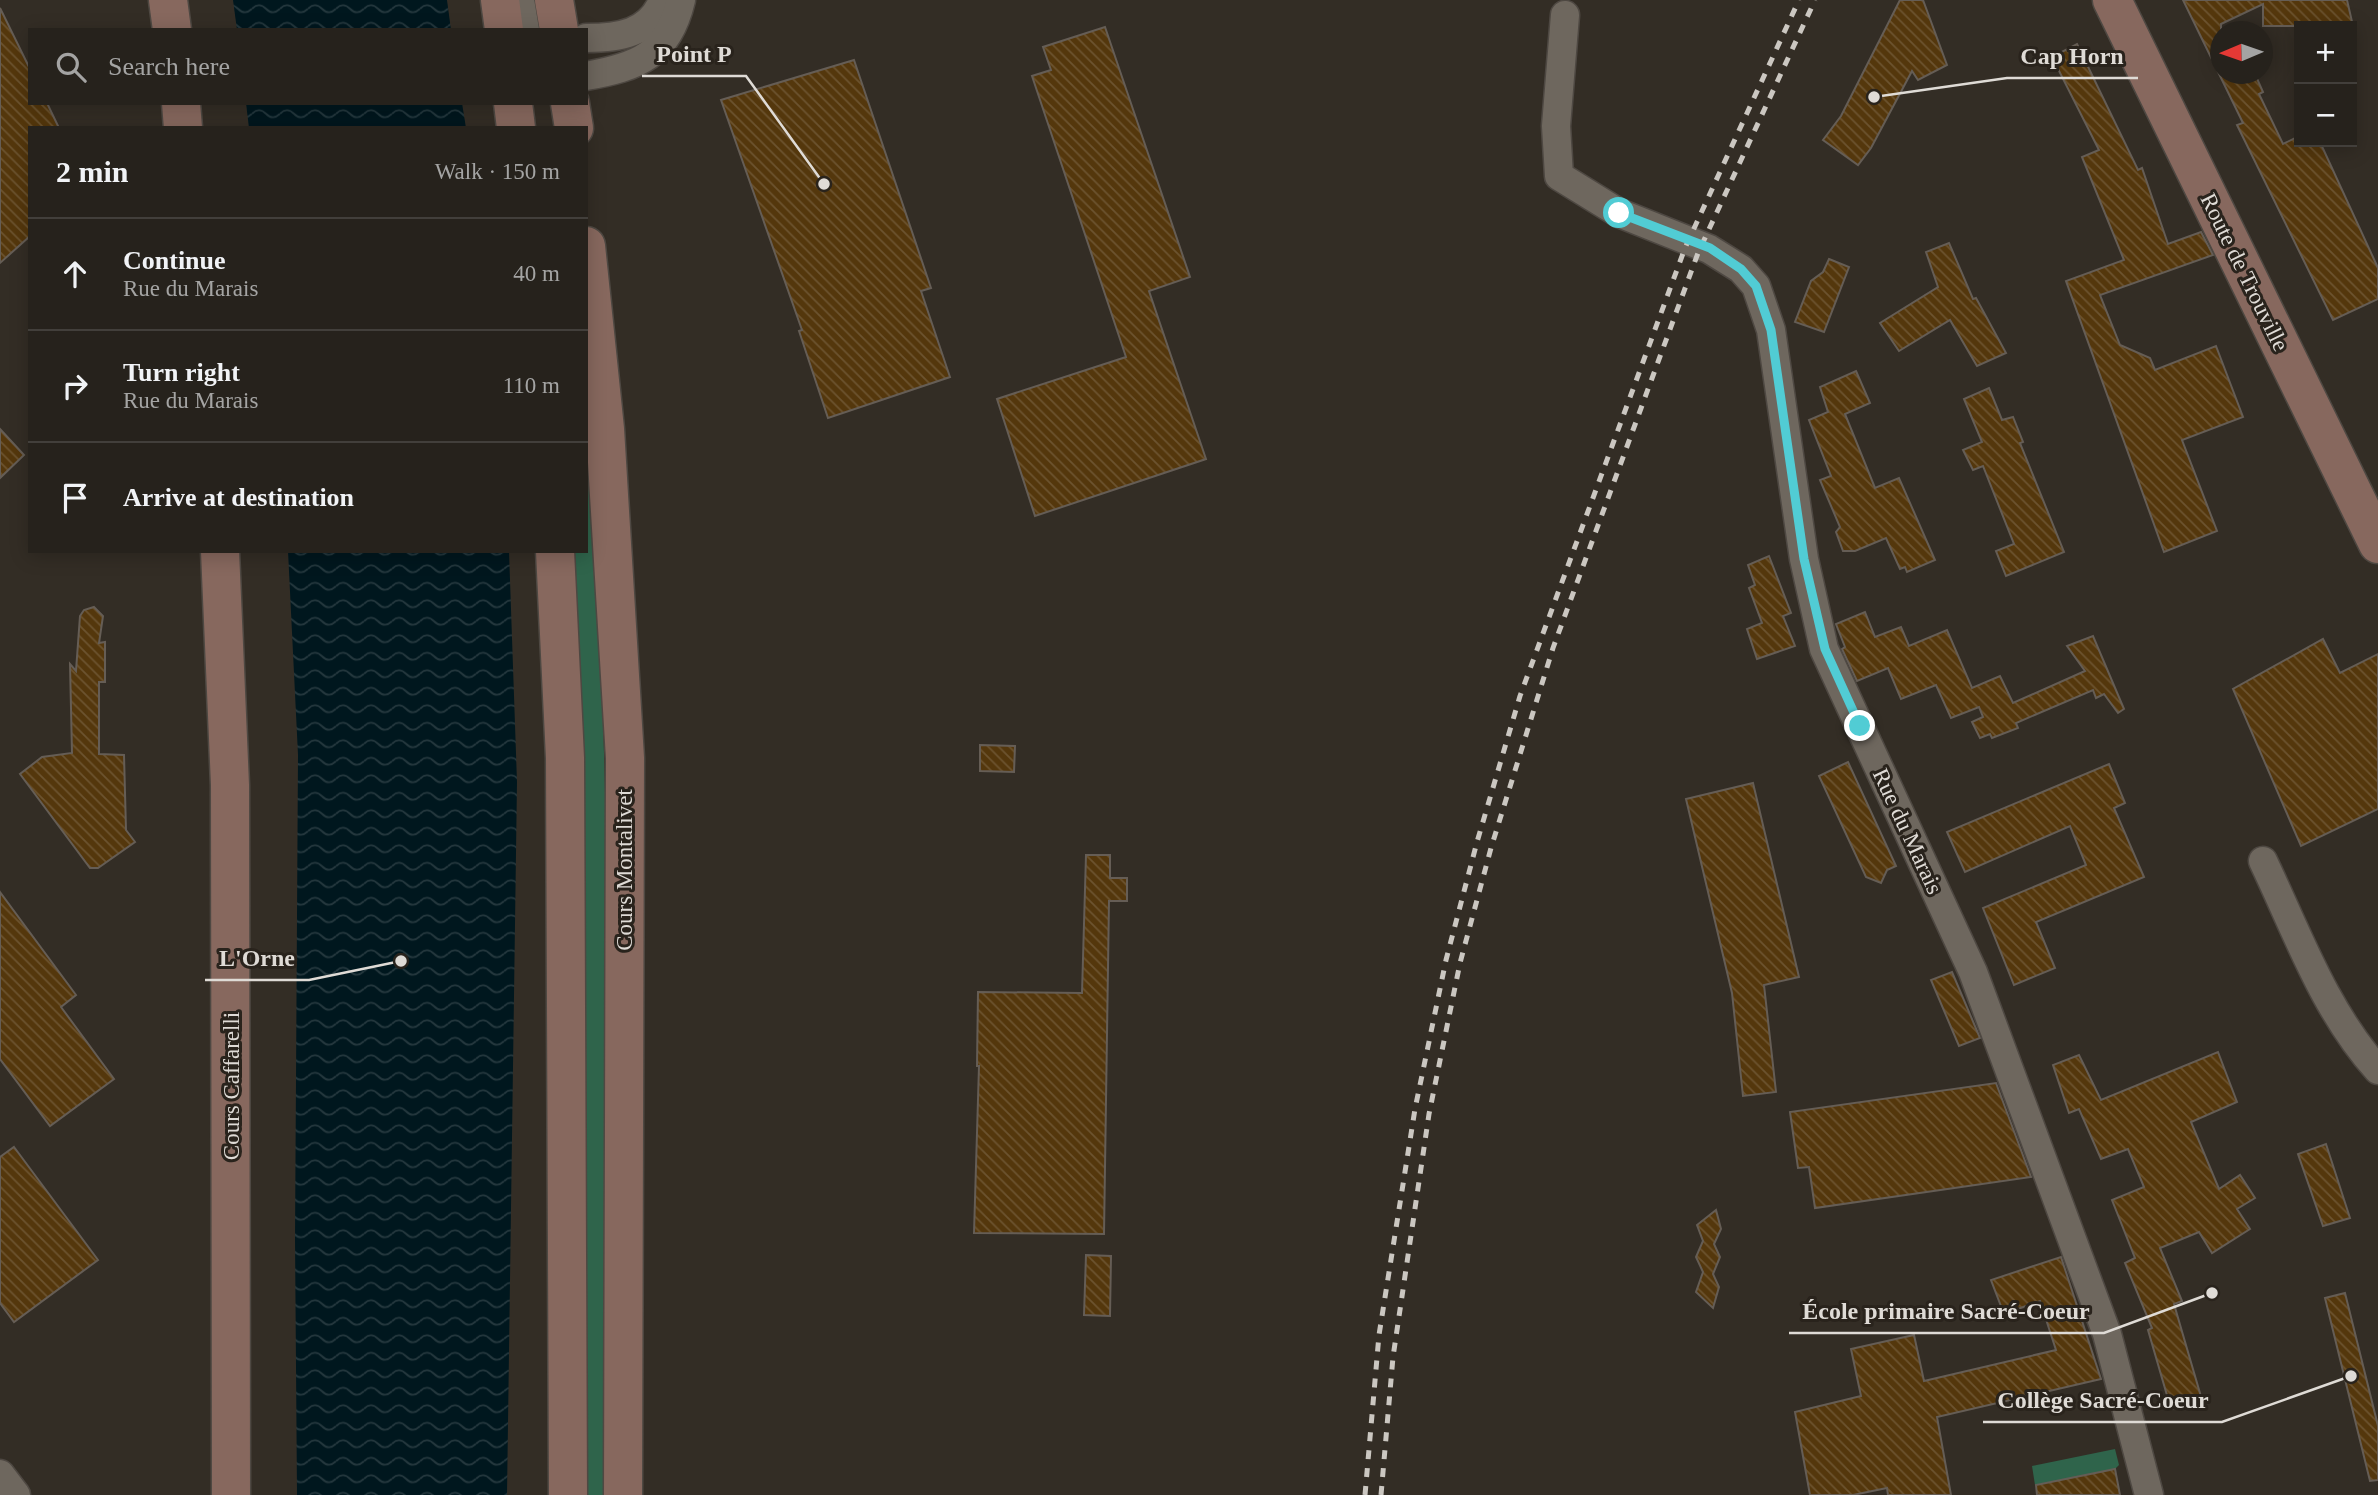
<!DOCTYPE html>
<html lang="en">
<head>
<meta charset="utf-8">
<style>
	body { margin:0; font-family:"Times New Roman",serif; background:#322f29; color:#f1f3f6 }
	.controls { position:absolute; right:21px; top:21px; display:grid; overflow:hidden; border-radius:0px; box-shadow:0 4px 18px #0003 }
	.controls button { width:63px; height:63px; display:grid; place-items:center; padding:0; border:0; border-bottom:2px solid #423f3b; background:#26221c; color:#f1f3f6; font:35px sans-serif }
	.compass { position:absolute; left:2210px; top:21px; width:63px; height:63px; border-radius:50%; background:#26221c; box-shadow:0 4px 18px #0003; rotate:268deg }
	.stop { position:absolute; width:21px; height:21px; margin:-16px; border:5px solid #51ccd4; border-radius:50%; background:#fff }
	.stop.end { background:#51ccd4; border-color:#fff; box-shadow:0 2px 7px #0008 }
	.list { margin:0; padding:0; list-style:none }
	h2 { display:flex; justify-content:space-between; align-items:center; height:91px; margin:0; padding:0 28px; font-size:30px }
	h2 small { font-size:23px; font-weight:400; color:#a4a4a3 }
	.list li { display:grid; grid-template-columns:46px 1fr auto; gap:21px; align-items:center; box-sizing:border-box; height:112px; padding:0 28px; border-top:2px solid #423f3b }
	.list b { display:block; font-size:26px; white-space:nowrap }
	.list p { margin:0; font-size:23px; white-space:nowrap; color:#a4a4a3 }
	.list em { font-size:23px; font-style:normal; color:#a4a4a3 }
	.icon { flex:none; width:38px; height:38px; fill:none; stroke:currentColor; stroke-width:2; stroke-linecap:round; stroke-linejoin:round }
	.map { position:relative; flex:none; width:2378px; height:1495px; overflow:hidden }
	.search { position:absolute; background:#26221c; box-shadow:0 4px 18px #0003; left:28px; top:28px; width:560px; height:77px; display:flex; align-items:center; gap:18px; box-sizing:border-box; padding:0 24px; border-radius:0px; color:#a4a4a3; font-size:26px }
	.panel { position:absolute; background:#26221c; box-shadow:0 4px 18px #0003; left:28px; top:126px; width:560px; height:427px; border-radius:0px }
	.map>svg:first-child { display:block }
	.grass { fill:#2f644b }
	.water { fill:url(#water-waves) }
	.building { fill:url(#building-back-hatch); stroke:#655d55; stroke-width:2 }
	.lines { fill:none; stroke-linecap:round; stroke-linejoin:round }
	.street-casing { stroke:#4e4842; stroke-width:31 }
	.secondary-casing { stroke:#4e4842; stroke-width:41 }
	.street { stroke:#6e675e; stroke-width:28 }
	.secondary { stroke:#87685e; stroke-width:38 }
	.rail { stroke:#cbc7c1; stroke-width:5; stroke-dasharray:9 9; stroke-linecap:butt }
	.route { stroke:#51ccd4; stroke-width:9 }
	.labels { text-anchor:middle; stroke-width:6; stroke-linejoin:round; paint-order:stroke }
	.street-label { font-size:23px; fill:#dfdbd6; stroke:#29231c }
	.leader { fill:none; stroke:#dfdbd6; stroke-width:2.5 }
	.callout-dot { fill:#dfdbd6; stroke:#29231c; stroke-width:2.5 }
	.callout-label { font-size:24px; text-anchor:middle; font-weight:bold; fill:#dfdbd6; stroke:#29231c; stroke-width:6; stroke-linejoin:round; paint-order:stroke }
</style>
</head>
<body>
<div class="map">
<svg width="2378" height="1495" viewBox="0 0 2378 1495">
	<defs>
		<pattern id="water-waves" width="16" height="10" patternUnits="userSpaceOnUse" patternTransform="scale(1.75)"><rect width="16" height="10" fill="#00171e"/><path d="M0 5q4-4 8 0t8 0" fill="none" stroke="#25383e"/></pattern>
		<pattern id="building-back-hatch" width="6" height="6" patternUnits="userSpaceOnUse" patternTransform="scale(1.75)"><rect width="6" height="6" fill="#54370c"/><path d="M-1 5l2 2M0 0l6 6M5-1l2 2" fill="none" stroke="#6c532f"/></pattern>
	</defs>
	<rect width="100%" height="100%" fill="#332d25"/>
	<!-- grass -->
	<g class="grass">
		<polygon points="586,406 602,677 605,792 609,1495 582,1495 569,551 586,551"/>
		<polygon points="2115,1449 2119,1465 2115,1469 2035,1485 2032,1466"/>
	</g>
	<!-- water -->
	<g class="water">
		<polygon points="233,0 447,0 451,30 237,30"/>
		<polygon points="246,103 462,103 466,128 249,128"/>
		<polygon points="288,551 509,551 517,782 507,1495 297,1495 295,1239 298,755"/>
	</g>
	<!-- building -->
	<g class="building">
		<polygon points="1900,0 1923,0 1947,65 1918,80 1912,71 1871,148 1858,165 1823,140 1841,116"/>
		<polygon points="2183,0 2347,0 2353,26 2263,26 2263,4 2221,24 2221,74 2255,74 2263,92 2259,94 2283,144 2299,136 2299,142 2320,142 2378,268 2378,299 2333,320 2237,125 2243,123"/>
		<polygon points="0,8 30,69 30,103 47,103 59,128 30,128 30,236 0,263"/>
		<polygon points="1105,27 1190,277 1149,291 1206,459 1035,516 997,399 1126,357 1032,76 1051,70 1043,47"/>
		<polygon points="2077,44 2138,170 2142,168 2168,244 2201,232 2213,255 2100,295 2120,345 2150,358 2155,370 2216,346 2243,417 2182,440 2217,531 2164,552 2066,281 2124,260 2082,157 2099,150 2052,57"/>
		<polygon points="854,60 931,288 921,291 950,377 828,418 799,331 802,330 721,100"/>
		<polygon points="1949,243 1973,299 1976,298 2006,353 1977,366 1950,320 1899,351 1880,323 1938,287 1926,252"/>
		<polygon points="1829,259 1849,267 1824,332 1795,322 1811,281 1823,272"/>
		<polygon points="1856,371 1870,403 1845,414 1875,488 1899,478 1935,560 1907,572 1905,567 1900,569 1886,538 1855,551 1843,551 1836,532 1840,527 1820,480 1831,476 1809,420 1828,412 1820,387"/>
		<polygon points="1989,388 2002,420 2013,417 2023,442 2020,443 2064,552 2006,576 1996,551 2014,544 1983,466 1973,470 1963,450 1982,442 1964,399"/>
		<polygon points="0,429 24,455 0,478"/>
		<polygon points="1769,556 1791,613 1783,616 1795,646 1757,659 1747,629 1762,623 1749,588 1755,585 1748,565"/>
		<polygon points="94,607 103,616 99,643 105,642 105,682 99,682 99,754 124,755 126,830 135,842 98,868 90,868 20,774 42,757 72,753 70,664 76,671 80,616 84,610"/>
		<polygon points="1865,612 1875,637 1901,627 1909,646 1947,630 1972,688 2000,676 2013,703 2085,671 2067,646 2093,636 2124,709 2118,713 2104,694 2096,698 2093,690 2016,723 2018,728 1992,738 1990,734 1980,738 1972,722 1983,717 1979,707 1951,718 1936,685 1901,699 1888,668 1857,681 1842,649 1845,647 1836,624"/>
		<polygon points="2323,639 2340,673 2378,654 2378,809 2301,846 2233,689"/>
		<polygon points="980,745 1015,746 1014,772 980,771"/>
		<polygon points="1848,762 1896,866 1887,870 1881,883 1866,877 1819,776"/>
		<polygon points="2109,764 2125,803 2114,808 2144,877 2036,922 2055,968 2014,985 1983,908 2086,865 2070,826 1965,872 1947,832"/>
		<polygon points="1753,783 1799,977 1764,985 1776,1092 1743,1096 1732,993 1686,799"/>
		<polygon points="1086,855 1110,855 1110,878 1127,878 1127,901 1109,901 1104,1234 974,1233 979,1066 977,1066 978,992 1082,993"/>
		<polygon points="0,892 76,995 61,1007 114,1079 50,1126 0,1059"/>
		<polygon points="1952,972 1980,1038 1959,1046 1931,980"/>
		<polygon points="2218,1052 2237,1102 2191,1122 2219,1189 2240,1175 2255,1198 2237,1209 2250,1229 2212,1253 2199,1232 2160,1248 2182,1301 2174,1304 2202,1400 2171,1409 2148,1330 2152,1328 2125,1263 2135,1258 2112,1200 2144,1187 2128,1149 2101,1159 2079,1109 2069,1113 2053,1065 2079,1055 2101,1100"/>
		<polygon points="1996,1083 2031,1177 1815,1208 1809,1167 1798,1168 1790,1112"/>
		<polygon points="2326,1144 2350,1218 2323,1226 2298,1154"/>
		<polygon points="14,1147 98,1260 14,1322 0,1303 0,1157"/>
		<polygon points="1716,1210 1721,1229 1714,1244 1720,1257 1713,1274 1719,1287 1713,1308 1696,1292 1703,1272 1696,1257 1703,1241 1697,1225"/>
		<polygon points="1086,1255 1111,1256 1110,1316 1084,1315"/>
		<polygon points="2061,1257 2101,1379 1937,1417 1951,1495 1888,1495 1887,1488 1853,1495 1810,1495 1795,1412 1861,1396 1851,1349 1914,1335 1924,1381 2056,1350 2040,1301 2004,1314 1991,1280"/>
		<polygon points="2345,1293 2378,1426 2378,1480 2370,1481 2325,1298"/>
		<polygon points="2115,1469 2120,1495 2037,1495 2036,1485"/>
	</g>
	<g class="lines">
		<defs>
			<g id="street">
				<polyline points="520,0 525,30"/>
				<polyline points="1565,15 1556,126 1559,176 1619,213 1709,249 1741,269 1756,286 1771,330 1804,559 1824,649 1973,972 2107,1334 2149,1495"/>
				<path d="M586,38C618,38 650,34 663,0"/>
				<path d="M586,76C638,67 668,55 681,0"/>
				<path d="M2263,861C2297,932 2324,1010 2378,1070"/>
				<polyline points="0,1474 16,1495"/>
			</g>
			<g id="secondary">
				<polyline points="168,0 172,30"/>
				<polyline points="500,0 504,30"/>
				<polyline points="554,0 559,30"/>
				<polyline points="2112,0 2378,544"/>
				<polyline points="181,103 183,128"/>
				<polyline points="513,103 516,128"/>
				<polyline points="570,103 574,128"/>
				<polyline points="586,246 605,429 625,758 623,1495"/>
				<polyline points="220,551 230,785 231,1495"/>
				<polyline points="555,551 565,758 568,1495"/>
			</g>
		</defs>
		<!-- street casing -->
		<use href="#street" class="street-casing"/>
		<!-- secondary casing -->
		<use href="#secondary" class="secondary-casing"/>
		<!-- street -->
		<use href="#street" class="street"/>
		<!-- secondary -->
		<use href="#secondary" class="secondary"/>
		<!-- rail -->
		<g class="rail">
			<polyline points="1365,1495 1379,1335 1415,1109 1446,960 1477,842 1520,696 1685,248 1799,0"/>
			<polyline points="1381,1495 1393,1357 1429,1114 1460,963 1491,848 1553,648 1698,253 1815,0"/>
		</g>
	</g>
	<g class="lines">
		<!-- route -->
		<polyline class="route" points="1619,213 1710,248 1741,269 1756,286 1771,330 1804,559 1825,649 1860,726"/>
	</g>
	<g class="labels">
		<!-- street labels -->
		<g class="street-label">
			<text transform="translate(2245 272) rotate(64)" y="8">Route de Trouville</text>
			<text transform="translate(1908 831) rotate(65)" y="8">Rue du Marais</text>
			<text transform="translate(624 870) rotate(-90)" y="8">Cours Montalivet</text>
			<text transform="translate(231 1086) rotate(-90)" y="8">Cours Caffarelli</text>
		</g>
	</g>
	<!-- callouts -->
	<path class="leader" d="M824 184L746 76H642M1874 97L2007 78H2138M401 961L309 980H205M2212 1293L2104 1333H1789M2351 1376L2222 1422H1983"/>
	<g class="callout-dot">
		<circle cx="824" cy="184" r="7"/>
		<circle cx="1874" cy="97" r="7"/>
		<circle cx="401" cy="961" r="7"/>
		<circle cx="2212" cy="1293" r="7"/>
		<circle cx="2351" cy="1376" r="7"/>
	</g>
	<g class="callout-label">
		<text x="694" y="62">Point P</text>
		<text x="2072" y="64">Cap Horn</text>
		<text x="257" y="966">L'Orne</text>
		<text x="1946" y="1319">École primaire Sacré-Coeur</text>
		<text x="2103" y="1408">Collège Sacré-Coeur</text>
	</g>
</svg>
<div class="controls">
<button>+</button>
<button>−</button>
</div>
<svg class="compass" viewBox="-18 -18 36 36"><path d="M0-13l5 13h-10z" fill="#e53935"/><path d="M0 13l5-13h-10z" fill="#a4a4a3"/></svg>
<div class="stop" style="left:1619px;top:213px"></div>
<div class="stop end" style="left:1860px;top:726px"></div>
<div class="search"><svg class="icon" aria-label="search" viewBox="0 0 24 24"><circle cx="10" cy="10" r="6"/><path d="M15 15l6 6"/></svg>Search here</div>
<section class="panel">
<h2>2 min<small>Walk · 150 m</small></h2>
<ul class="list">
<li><svg class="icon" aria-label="ahead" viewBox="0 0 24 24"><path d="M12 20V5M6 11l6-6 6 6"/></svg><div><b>Continue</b><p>Rue du Marais</p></div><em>40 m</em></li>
<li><svg class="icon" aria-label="right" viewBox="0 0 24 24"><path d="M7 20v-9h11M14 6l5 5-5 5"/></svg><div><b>Turn right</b><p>Rue du Marais</p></div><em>110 m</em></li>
<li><svg class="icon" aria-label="arrive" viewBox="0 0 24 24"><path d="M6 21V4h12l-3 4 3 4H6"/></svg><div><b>Arrive at destination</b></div></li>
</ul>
</section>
</div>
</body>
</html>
